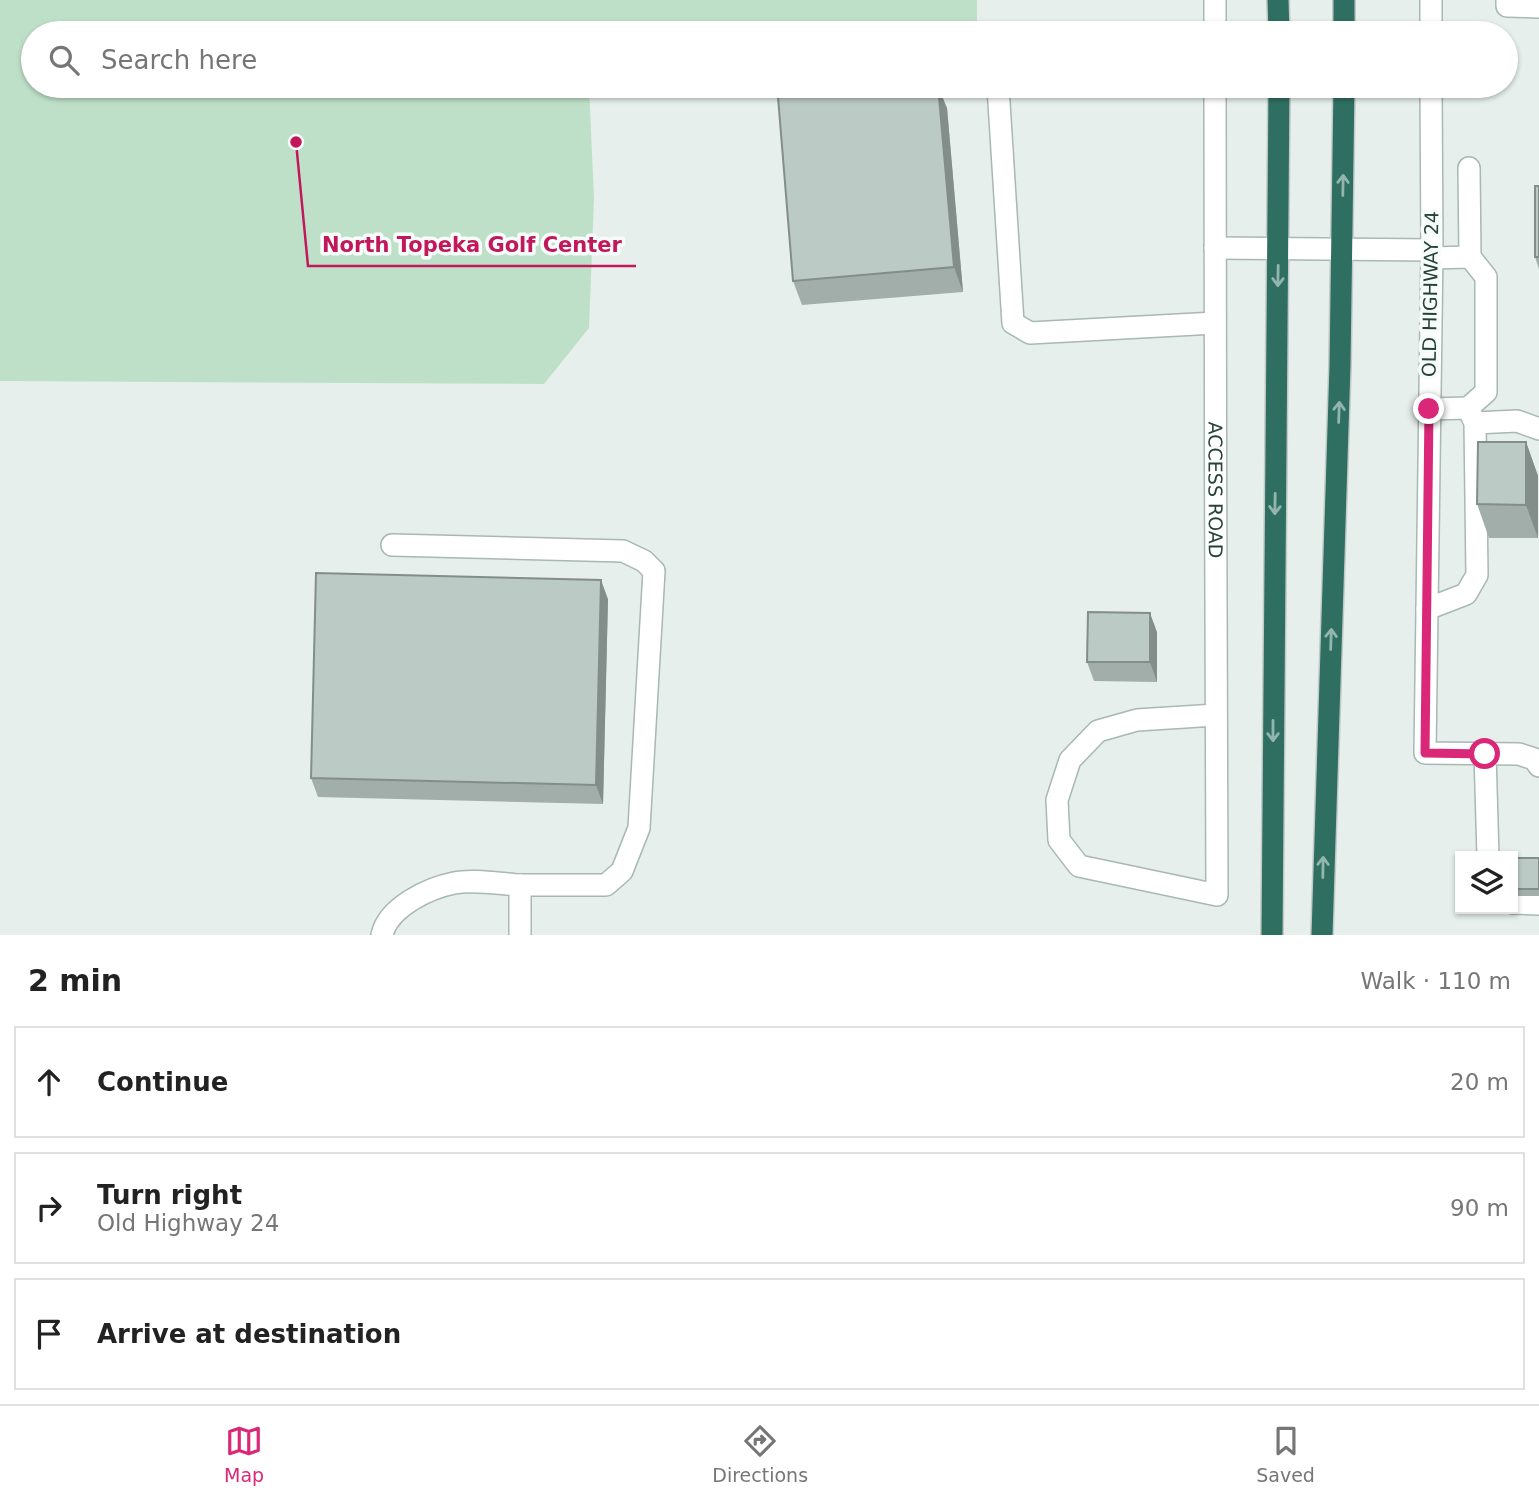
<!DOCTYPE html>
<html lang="en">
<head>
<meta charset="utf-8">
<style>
	body { margin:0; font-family:"DejaVu Sans",sans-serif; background:#f2f2f2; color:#222 }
	.controls { position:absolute; right:21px; bottom:21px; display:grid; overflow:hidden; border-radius:0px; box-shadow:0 2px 5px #0004 }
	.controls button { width:63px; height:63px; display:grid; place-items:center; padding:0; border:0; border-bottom:2px solid #e0e0e0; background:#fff; color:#222; font:35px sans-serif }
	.stop { position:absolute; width:21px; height:21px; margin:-16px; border:5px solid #db2777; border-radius:50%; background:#fff }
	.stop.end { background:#db2777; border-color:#fff; box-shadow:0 2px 7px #0008 }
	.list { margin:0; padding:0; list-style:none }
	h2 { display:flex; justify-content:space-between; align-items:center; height:91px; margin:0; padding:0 28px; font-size:30px }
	h2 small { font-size:23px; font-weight:400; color:#767676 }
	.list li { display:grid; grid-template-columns:46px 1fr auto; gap:21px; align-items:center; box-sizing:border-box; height:112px; margin:0 14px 14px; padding:0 14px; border:2px solid #e0e0e0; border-radius:0px }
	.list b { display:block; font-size:26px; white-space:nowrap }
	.list p { margin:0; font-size:23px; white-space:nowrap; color:#767676 }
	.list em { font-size:23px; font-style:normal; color:#767676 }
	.icon { flex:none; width:38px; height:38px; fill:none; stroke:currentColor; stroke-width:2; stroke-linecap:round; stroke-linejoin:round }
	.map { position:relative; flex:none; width:1539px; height:935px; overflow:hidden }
	.search { position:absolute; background:#fff; box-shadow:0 2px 5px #0004; left:21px; right:21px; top:21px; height:77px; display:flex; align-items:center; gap:18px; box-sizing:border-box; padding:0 24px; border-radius:38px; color:#767676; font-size:26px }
	.sheet { height:469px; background:#fff }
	nav { display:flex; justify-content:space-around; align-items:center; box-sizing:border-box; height:98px; border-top:2px solid #e0e0e0; background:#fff; font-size:19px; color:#767676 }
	nav a { display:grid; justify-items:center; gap:4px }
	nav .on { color:#db2777 }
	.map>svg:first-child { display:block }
	.green { fill:#bfe0c8 }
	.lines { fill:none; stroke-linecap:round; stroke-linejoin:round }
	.minor-casing { stroke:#a8b8b2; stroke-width:24 }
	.highway-casing { stroke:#c2cac8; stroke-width:24 }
	.minor { stroke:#fff; stroke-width:21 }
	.highway { stroke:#2f6f62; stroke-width:21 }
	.wall { fill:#a1aea9 }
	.shaded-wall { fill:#838d89 }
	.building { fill:#bbcac4; stroke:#838d89; stroke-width:2 }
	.oneway { stroke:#93b5ae }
	.route { stroke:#db2777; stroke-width:9 }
	.labels { text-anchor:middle; stroke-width:7; stroke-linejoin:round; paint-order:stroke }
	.street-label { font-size:19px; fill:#24423a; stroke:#f7fbf9 }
	.leader { fill:none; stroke:#c2185b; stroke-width:2.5 }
	.callout-dot { fill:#c2185b; stroke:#f7fbf9; stroke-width:2.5 }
	.callout-label { font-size:21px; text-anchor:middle; font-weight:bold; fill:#c2185b; stroke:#f7fbf9; stroke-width:7; stroke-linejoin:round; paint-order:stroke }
</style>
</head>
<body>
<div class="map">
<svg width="1539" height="935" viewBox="0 0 1539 935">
	<rect width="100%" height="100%" fill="#e6efeb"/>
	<!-- green -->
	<polygon class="green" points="0,0 977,0 977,33 33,33 33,86 589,86 594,198 589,328 544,384 0,381"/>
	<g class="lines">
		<defs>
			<g id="minor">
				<polyline points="1215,0 1215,33"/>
				<polyline points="1431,0 1431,33"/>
				<polyline points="1507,0 1507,6 1539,7"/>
				<polyline points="1001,86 998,87 1013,323 1030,333 1215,323"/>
				<path id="s1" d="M1215,86C1215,356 1216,625 1217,895L1079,866L1059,840L1057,800L1070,760L1098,731L1137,720L1216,715"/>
				<polyline points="1431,86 1432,250 1425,753 1519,754 1534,759 1539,766"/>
				<polyline points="1469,168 1470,257"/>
				<polyline points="1215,248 1432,250"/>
				<polyline points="1431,258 1470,257 1486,277 1486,392 1468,408"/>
				<polyline points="1475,423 1517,421 1539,429"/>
				<polyline points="392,545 623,551 644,561 654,571 639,828 622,871 606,885 520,885 520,935"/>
				<polyline points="1427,609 1466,594 1477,575 1475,423 1468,408 1429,409"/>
				<polyline points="1485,754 1488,856"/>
				<polyline points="1513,903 1539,904"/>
				<path d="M382,935C388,907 429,888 454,883C473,879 501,884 520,885"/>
			</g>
			<g id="highway">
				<polyline points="1278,0 1279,33"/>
				<polyline points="1344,0 1344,33"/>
				<polyline points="1272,935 1279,86"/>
				<polyline points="1322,935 1340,365 1344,86"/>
			</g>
		</defs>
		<!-- minor casing -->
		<use href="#minor" class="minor-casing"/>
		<!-- highway casing -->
		<use href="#highway" class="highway-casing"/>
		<!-- minor -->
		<use href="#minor" class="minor"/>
		<!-- highway -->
		<use href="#highway" class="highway"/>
	</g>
	<!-- wall -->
	<g class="wall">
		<polygon points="947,108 963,292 802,305 793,281"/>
		<polygon points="1539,186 1539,269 1535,257"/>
		<polygon points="1526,442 1538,476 1538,538 1489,538 1477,504"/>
		<polygon points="608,599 603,804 318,797 311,778"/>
		<polygon points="1157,632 1157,682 1094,681 1087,662"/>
		<rect x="1513" y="858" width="26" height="38"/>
	</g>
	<!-- shaded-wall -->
	<g class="shaded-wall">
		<polygon points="938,86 947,108 963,292 954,267"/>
		<polygon points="1526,442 1538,476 1538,538 1526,505"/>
		<polygon points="601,580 608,599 603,804 596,785"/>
		<polygon points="1150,613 1157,632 1157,682 1150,662"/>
	</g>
	<!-- building -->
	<g class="building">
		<polygon points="907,86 938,86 954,267 793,281 778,97"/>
		<rect x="1535" y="186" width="4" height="71"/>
		<polygon points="1478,442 1526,442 1526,505 1477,504"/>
		<polygon points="316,573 601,580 596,785 311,778"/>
		<polygon points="1088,612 1150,613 1150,662 1087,662"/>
		<rect x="1513" y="858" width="26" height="31"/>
	</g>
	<!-- one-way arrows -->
	<defs><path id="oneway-shaft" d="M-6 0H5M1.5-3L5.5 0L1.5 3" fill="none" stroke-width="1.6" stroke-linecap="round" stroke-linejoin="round" transform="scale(1.75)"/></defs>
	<g class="oneway">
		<use href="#oneway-shaft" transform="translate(1343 185) rotate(-89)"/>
		<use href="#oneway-shaft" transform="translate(1278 276) rotate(91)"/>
		<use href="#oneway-shaft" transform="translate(1339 412) rotate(-88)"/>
		<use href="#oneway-shaft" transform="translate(1275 504) rotate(91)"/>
		<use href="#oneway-shaft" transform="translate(1331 639) rotate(-88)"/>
		<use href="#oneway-shaft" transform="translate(1273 731) rotate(90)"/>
		<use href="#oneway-shaft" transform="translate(1323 867) rotate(-89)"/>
	</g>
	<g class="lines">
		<!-- route -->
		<polyline class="route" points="1429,409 1425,753 1485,754"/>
	</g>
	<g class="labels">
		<!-- street labels -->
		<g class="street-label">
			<text transform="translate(1430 294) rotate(-89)" y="7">OLD HIGHWAY 24</text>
			<text dy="7" stroke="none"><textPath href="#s1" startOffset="404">ACCESS ROAD</textPath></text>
		</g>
	</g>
	<!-- callouts -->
	<path class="leader" d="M296 142L308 266H636"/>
	<circle class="callout-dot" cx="296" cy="142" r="7"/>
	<g class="callout-label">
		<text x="472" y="252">North Topeka Golf Center</text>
	</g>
</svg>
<div class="controls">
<button><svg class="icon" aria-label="layers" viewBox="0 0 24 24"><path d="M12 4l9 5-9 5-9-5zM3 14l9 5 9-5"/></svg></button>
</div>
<div class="stop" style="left:1485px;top:754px"></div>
<div class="stop end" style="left:1429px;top:409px"></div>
<div class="search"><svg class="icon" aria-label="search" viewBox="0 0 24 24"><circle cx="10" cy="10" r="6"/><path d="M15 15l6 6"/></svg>Search here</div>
</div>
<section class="sheet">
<h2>2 min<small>Walk · 110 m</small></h2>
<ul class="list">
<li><svg class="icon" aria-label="ahead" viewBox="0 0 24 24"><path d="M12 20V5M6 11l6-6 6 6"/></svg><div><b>Continue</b></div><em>20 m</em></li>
<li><svg class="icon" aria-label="right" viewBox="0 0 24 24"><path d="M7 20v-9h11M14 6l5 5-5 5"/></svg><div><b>Turn right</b><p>Old Highway 24</p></div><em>90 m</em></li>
<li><svg class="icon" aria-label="arrive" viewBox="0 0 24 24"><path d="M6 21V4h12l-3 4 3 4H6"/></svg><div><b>Arrive at destination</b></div></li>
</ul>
</section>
<nav>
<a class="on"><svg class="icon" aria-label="map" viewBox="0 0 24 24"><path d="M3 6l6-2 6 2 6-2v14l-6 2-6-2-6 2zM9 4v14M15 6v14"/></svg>Map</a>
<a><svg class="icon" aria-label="directions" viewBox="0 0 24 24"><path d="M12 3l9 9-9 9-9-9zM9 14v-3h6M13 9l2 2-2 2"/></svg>Directions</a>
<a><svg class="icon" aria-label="saved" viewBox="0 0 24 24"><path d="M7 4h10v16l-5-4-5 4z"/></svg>Saved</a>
</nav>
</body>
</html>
